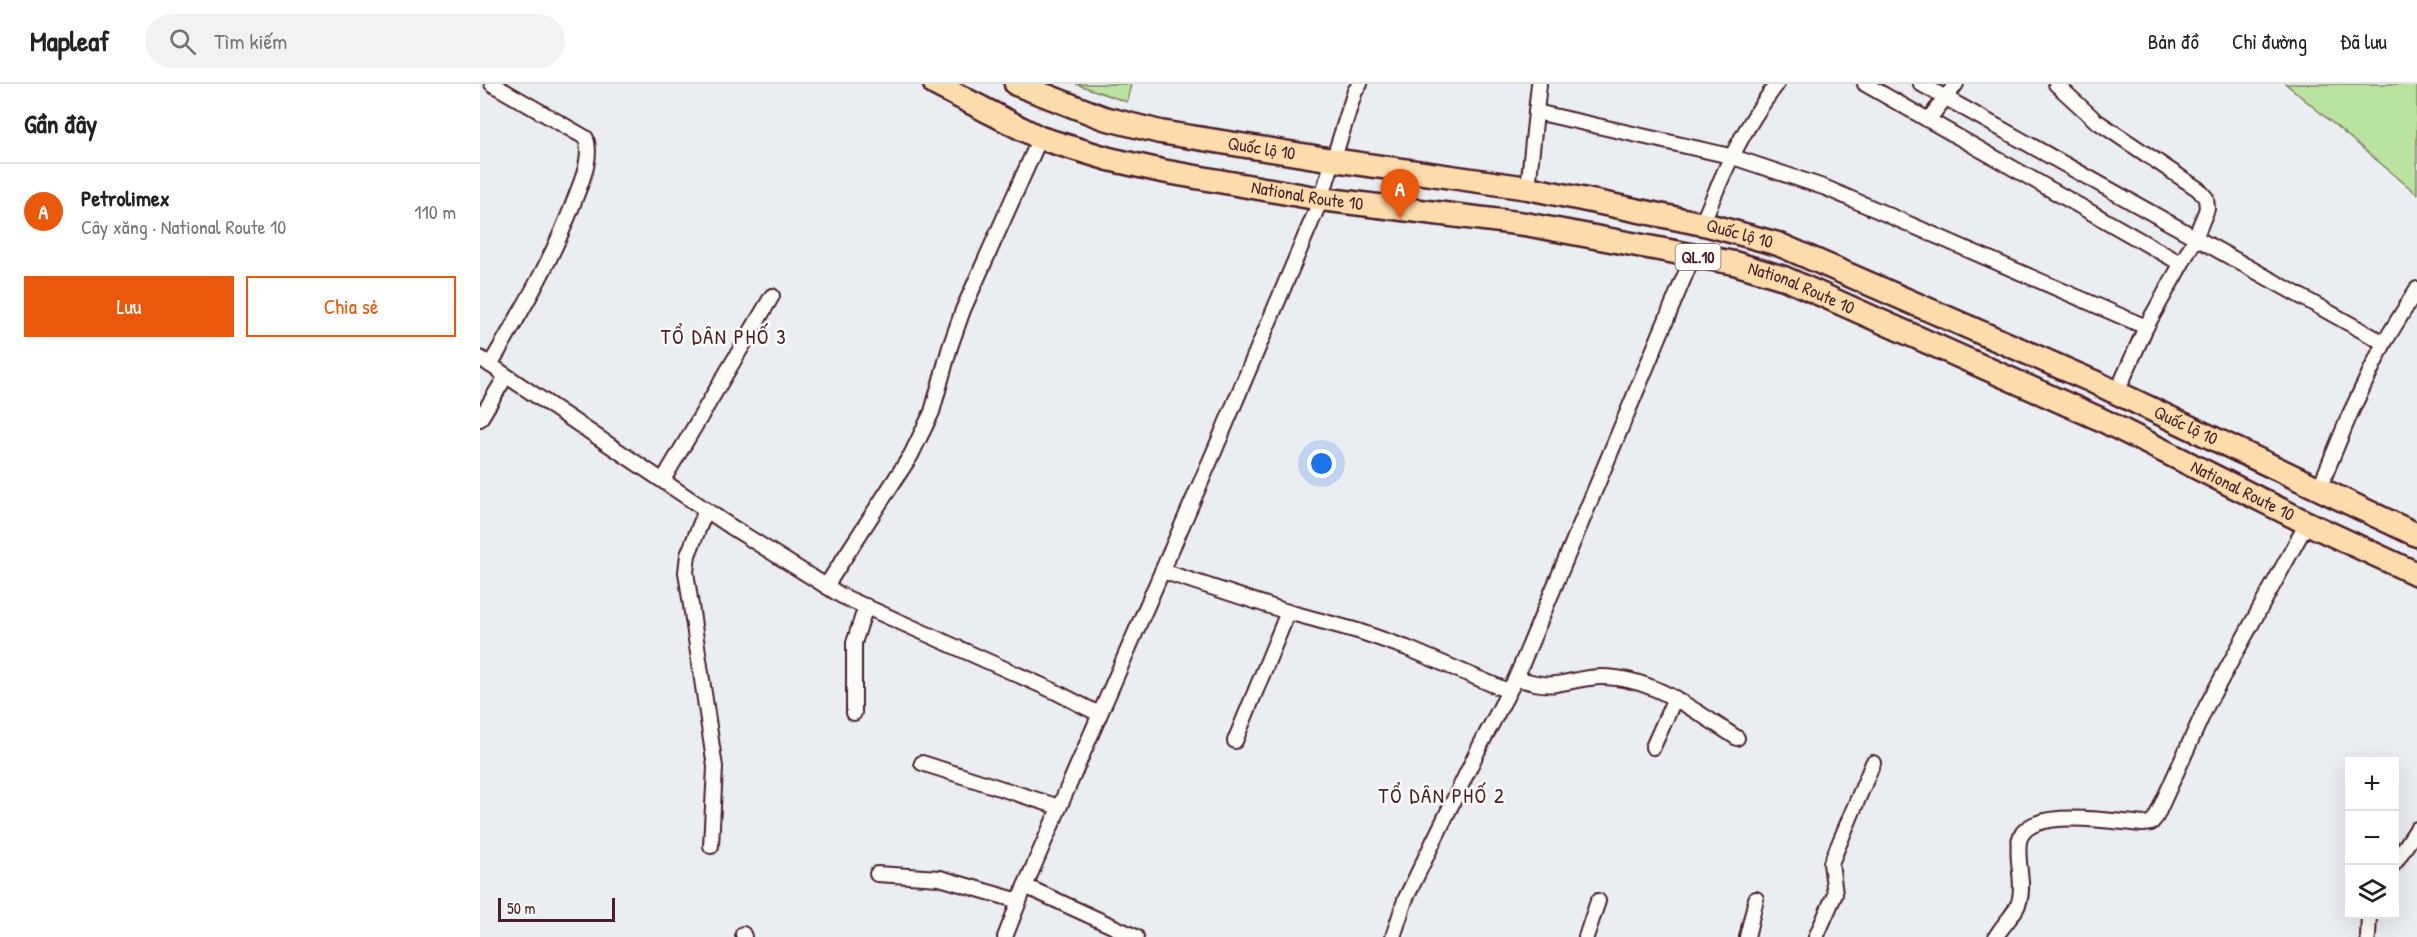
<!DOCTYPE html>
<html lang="vi">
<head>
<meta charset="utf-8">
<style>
	body { margin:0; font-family:"Patrick Hand",sans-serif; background:#f2f2f2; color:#222 }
	.controls { position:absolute; right:18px; bottom:18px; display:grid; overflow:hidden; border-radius:0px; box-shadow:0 6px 24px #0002 }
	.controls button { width:54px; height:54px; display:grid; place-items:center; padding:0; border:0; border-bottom:2px solid #e0e0e0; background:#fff; color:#222; font:30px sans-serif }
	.scale { position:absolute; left:18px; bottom:15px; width:117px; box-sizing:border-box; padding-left:6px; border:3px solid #4a1f2b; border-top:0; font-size:16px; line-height:21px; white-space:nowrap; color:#4a1f2b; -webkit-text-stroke:4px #fdfcf7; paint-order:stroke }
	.you { position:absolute; left:842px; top:380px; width:21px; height:21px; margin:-15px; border:4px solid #fff; border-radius:50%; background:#1a73e8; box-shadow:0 0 0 9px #1a73e833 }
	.badge { display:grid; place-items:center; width:39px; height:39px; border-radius:50%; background:#ea580c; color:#fff; font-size:20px; font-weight:700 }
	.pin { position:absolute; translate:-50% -50px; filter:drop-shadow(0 2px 3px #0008) }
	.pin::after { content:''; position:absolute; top:32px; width:21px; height:18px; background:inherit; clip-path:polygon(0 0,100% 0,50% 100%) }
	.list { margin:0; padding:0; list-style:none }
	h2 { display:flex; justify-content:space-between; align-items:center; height:78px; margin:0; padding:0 24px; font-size:26px }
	h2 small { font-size:20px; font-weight:400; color:#767676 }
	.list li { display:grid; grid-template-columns:39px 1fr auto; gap:18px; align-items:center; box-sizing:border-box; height:96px; padding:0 24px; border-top:2px solid #e0e0e0 }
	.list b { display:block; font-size:22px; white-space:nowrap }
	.list p { margin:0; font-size:20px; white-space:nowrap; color:#767676 }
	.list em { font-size:20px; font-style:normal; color:#767676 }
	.actions { display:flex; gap:12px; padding:18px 24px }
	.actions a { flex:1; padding:14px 0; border:2px solid #ea580c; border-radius:0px; text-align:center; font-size:21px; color:#ea580c }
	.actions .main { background:#ea580c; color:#fff }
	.icon { flex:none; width:33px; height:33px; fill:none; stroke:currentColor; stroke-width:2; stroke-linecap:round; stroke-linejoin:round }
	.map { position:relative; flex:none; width:1937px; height:853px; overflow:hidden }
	header { display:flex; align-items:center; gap:36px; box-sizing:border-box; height:84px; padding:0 30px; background:#fff; border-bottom:2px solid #e0e0e0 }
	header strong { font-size:28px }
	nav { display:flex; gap:33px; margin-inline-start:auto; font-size:21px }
	.search { width:420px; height:54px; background:#f2f2f2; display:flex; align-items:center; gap:15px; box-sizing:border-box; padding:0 21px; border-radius:33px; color:#767676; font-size:22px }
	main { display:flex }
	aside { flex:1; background:#fff }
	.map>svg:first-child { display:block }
	.green { fill:#b9e39f; stroke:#828165; stroke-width:1.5 }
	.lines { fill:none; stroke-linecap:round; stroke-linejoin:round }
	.minor-casing { stroke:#4a1f2b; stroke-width:18 }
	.trunk-casing { stroke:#4a1f2b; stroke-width:27 }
	.minor { stroke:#fdfcf7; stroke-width:14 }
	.trunk { stroke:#fddcac; stroke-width:22 }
	.labels { text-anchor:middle; stroke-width:5; stroke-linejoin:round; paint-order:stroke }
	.shield { fill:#fdfcf7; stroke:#806168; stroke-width:1.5 }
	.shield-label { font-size:16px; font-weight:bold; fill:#4a1f2b }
	.street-label { font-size:18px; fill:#4a1f2b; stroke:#fdfcf7 }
	.quarter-label { font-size:21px; letter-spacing:1.5px; fill:#4a1f2b; stroke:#fdfcf7 }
</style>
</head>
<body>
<header>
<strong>Mapleaf</strong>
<div class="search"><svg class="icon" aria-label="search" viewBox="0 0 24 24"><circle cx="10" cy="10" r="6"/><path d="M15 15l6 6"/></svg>Tìm kiếm</div>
<nav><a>Bản đồ</a><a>Chỉ đường</a><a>Đã lưu</a></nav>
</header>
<main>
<aside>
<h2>Gần đây<small></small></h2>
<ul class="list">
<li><span class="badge">A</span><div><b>Petrolimex</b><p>Cây xăng · National Route 10</p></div><em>110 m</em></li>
</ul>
<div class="actions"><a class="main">Lưu</a><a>Chia sẻ</a></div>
</aside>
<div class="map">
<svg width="1937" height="853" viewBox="0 0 1937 853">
	<rect width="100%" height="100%" fill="#eaedf2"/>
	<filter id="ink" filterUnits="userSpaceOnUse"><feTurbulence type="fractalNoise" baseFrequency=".0167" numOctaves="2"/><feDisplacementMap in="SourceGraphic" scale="12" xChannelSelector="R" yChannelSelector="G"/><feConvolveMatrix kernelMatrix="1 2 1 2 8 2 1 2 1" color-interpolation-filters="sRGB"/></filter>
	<g filter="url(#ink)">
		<!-- green -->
		<g class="green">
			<polygon points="596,0 651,0 647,18"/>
			<polygon points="1806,0 1937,0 1937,110"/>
		</g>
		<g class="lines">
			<defs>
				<g id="minor">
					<polyline points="1385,0 1700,179"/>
					<polyline points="1441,0 1904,259 1870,330 1839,405"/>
					<polyline points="1576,0 1615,36 1718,105 1726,114 1727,125 1713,159 1666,243 1637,308"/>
					<polyline points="1056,28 1250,72 1346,104 1666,243"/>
					<polyline points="1448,36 1476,0"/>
					<polyline points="1048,104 1059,0"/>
					<path d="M1222,140C1244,87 1261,47 1297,0"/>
					<polyline points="1904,259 1937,205"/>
					<polyline points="0,274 250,442 362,512 574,607 619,630"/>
					<path d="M10,281C43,225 74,173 96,112C103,94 112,73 106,54L12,0"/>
					<polyline points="0,335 26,292"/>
					<polyline points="183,396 292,212"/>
					<polyline points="226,426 208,471 206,488 235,683 231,762"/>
					<polyline points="682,487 808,528 878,547 927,564 1028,607"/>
					<polyline points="346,502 431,371 452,328 470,263 483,226 560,54"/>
					<path d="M1036,594C1049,598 1063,602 1076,600C1092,598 1105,593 1121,593C1173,593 1215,627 1257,654"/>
					<polyline points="374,629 374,559 386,522"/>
					<polyline points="755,657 808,528"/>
					<polyline points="1173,663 1195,614"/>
					<polyline points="442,679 579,723"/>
					<polyline points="1914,780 1937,745"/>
					<polyline points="397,790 460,794 539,817"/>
					<polyline points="545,802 656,853"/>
					<polyline points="263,850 264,853"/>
					<polyline points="525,853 545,802 734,368 841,115 875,7 880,0"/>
					<polyline points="913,853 925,816 1001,660 1036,594 1213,172"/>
					<polyline points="1106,853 1118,817"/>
					<polyline points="1267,853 1276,815"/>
					<polyline points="1336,853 1355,810 1351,779 1393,679"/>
					<path d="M1516,853C1522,841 1535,831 1539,818C1545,800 1536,777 1539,758C1545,721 1635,738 1663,740L1671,739L1676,733L1727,621L1827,439"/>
					<polyline points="1888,853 1889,830"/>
				</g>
				<g id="trunk">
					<path id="s1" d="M455,0L560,54L629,75L682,87L841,115L1045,140L1254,179L1304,194L1620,335L1827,439L1937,490"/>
					<path id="s2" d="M536,0L624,34L680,48L853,76L1048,104L1228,141L1298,160L1612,297L1937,451"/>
				</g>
			</defs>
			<!-- minor casing -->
			<use href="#minor" class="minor-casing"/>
			<!-- trunk casing -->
			<use href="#trunk" class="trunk-casing"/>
			<!-- minor -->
			<use href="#minor" class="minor"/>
			<!-- trunk -->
			<use href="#trunk" class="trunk"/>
		</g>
	</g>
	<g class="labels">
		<!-- shield labels -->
		<rect class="shield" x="1195.5" y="160" width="45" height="26" rx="4.5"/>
		<g class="shield-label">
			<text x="1218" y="179">QL.10</text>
		</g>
		<!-- street labels -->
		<g class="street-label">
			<text dy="6" stroke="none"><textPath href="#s2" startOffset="255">Quốc lộ 10</textPath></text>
			<text dy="6" stroke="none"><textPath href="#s1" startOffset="392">National Route 10</textPath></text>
			<text dy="6" stroke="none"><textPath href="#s2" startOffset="741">Quốc lộ 10</textPath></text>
			<text dy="6" stroke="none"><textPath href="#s1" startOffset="896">National Route 10</textPath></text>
			<text dy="6" stroke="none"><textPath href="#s2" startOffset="1227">Quốc lộ 10</textPath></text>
			<text dy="6" stroke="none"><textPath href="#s1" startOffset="1382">National Route 10</textPath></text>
		</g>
		<!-- quarter labels -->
		<g class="quarter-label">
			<text x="244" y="260">TỔ DÂN PHỐ 3</text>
			<text x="962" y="719">TỔ DÂN PHỐ 2</text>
		</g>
	</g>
</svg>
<div class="controls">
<button>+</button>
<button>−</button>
<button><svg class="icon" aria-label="layers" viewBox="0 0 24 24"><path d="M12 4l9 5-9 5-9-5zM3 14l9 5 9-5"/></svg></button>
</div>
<div class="scale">50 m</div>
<div class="you"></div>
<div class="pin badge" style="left:920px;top:135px">A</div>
</div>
</main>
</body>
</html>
